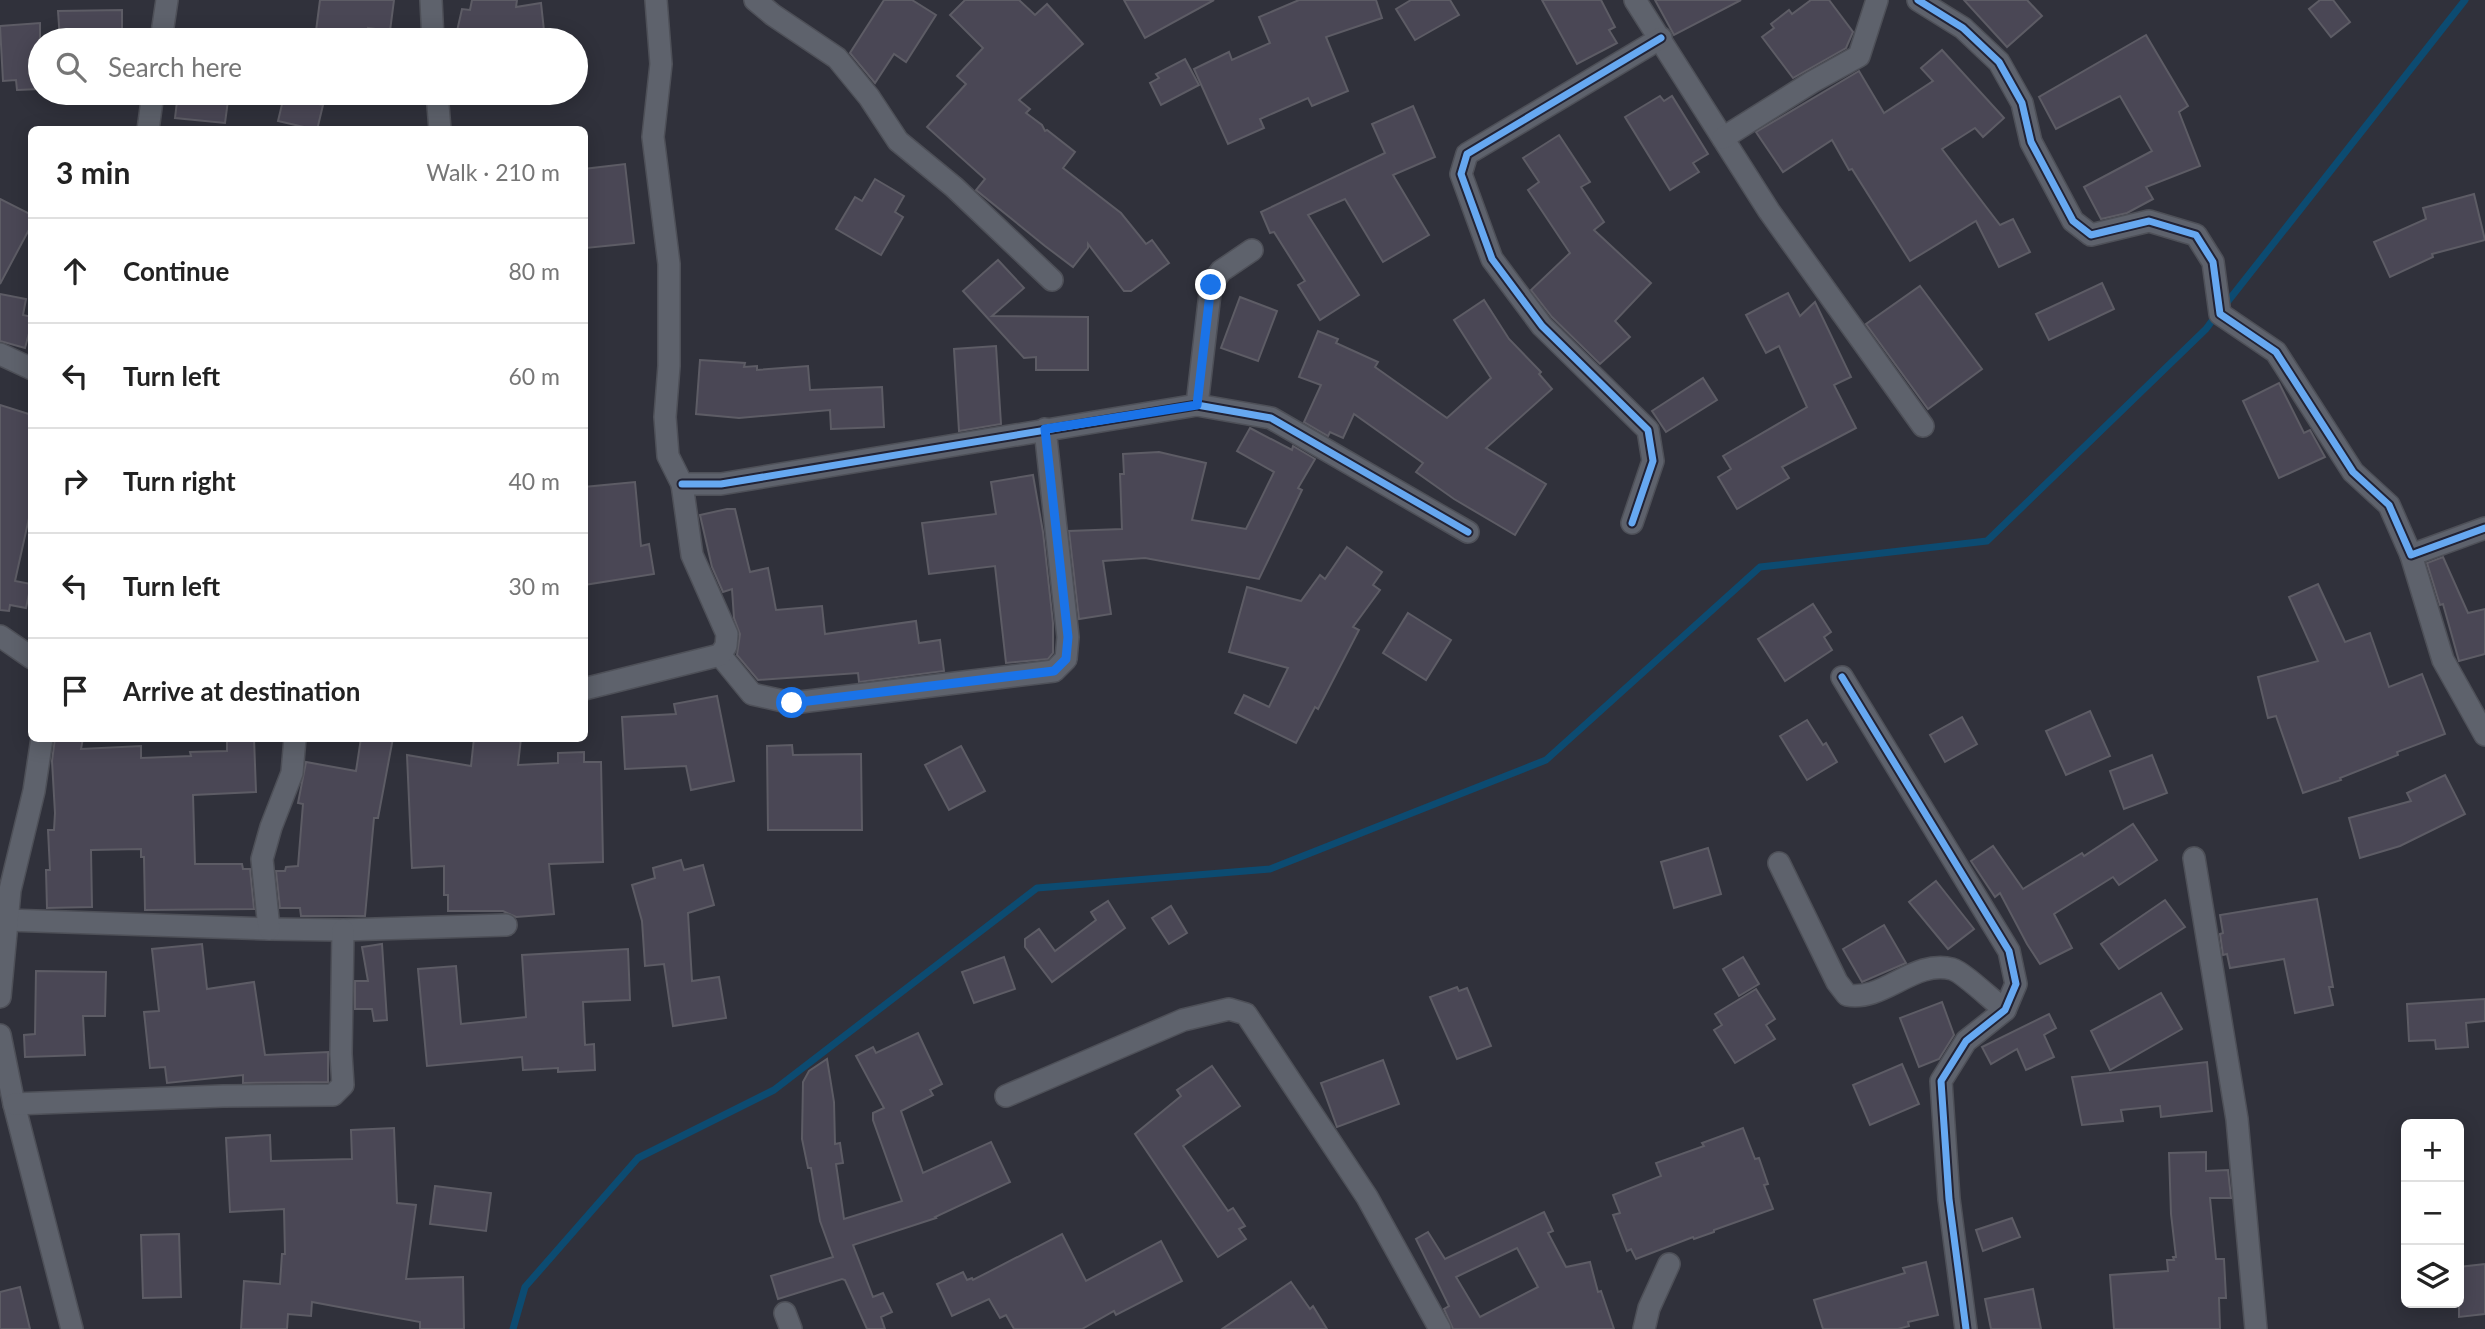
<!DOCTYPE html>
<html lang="en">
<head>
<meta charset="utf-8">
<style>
	body { margin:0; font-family:Lato,sans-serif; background:#f2f2f2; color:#222 }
	.controls { position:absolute; right:21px; bottom:21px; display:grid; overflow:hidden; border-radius:10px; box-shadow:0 4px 18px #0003 }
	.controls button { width:63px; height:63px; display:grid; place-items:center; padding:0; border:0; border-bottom:2px solid #e0e0e0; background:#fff; color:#222; font:35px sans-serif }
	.stop { position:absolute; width:21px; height:21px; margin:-16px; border:5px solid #1a73e8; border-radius:50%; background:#fff }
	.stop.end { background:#1a73e8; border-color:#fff; box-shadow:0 2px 7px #0008 }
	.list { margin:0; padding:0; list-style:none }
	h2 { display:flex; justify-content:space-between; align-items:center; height:91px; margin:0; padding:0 28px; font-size:30px }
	h2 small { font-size:23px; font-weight:400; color:#767676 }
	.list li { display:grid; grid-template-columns:46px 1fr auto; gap:21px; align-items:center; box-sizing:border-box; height:105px; padding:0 28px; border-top:2px solid #e0e0e0 }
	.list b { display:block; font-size:26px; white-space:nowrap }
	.list em { font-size:23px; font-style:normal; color:#767676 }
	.icon { flex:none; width:38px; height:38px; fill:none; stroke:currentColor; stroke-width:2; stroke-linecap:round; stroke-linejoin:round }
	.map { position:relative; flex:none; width:2485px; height:1329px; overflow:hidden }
	.search { position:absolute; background:#fff; box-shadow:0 4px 18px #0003; left:28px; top:28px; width:560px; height:77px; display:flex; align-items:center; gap:18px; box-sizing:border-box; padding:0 24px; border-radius:38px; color:#767676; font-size:26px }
	.panel { position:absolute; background:#fff; box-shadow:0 4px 18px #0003; left:28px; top:126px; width:560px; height:616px; border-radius:10px }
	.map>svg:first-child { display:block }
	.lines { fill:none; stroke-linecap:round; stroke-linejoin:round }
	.stream { stroke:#0c4b71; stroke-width:7 }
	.building { fill:#4a4755; stroke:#5d5c65; stroke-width:2; fill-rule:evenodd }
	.minor-casing { stroke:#4e5058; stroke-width:24 }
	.minor { stroke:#5e626c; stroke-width:21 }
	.cycleway-casing { stroke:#222335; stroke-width:11 }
	.cycleway { stroke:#66a8f1; stroke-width:7 }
	.route { stroke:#1a73e8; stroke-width:9 }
</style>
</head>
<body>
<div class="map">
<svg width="2485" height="1329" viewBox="0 0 2485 1329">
	<rect width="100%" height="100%" fill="#30313b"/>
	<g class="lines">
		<!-- stream -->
		<g class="stream">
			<polyline points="2225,305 2465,0"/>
			<polyline points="513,1329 525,1287 638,1158 774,1090 1037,888 1270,869 1546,760 1760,567 1987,541 2206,329 2217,314"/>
		</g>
	</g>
	<!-- building -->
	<g class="building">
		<polygon points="320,0 394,0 390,31 368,28 367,37 316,31"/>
		<polygon points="472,0 517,0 516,7 541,3 545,40 463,40 465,33 457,31 462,9 470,10"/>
		<polygon points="884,0 912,0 936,15 906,62 894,54 875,83 850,53"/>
		<polygon points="965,0 1019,0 1035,15 1047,4 1083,44 1019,100 1030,109 1026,113 1042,125 1045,131 1047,130 1075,152 1063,168 1121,213 1146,244 1152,240 1169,263 1131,291 1124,291 1088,244 1088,248 1073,267 1045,246 976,190 985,179 927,127 966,84 957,76 983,48 950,15"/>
		<polygon points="1124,0 1214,0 1145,38"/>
		<polygon points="1299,0 1376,0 1382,18 1326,37 1348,91 1312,106 1308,98 1260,119 1264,128 1228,144 1194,69 1229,52 1232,60 1270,43 1259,17"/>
		<polygon points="1411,0 1450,0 1459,15 1415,40 1396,9"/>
		<polygon points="1542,0 1601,0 1615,27 1609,30 1617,43 1577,64"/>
		<polygon points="1655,0 1741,0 1674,35"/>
		<polygon points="1811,0 1829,0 1853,32 1846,48 1793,78 1762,37 1774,28 1771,24 1789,10 1792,14"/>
		<polygon points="1964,0 2027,0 2042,16 2007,47"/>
		<polygon points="2320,0 2333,0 2350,22 2331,37 2309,9"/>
		<polygon points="122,10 122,40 60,40 58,11"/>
		<polygon points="40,23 40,89 17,90 16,80 3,81 0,26"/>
		<polygon points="2146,35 2188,106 2179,112 2200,166 2146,187 2153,199 2127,213 2101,219 2084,187 2152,151 2120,96 2056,129 2039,97"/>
		<polygon points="1942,50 2004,118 1983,137 1975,128 1942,149 2000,225 2013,219 2030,252 1999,267 1976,221 1910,261 1852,169 1849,170 1832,140 1783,172 1756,132 1859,71 1884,113 1933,81 1921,68"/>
		<polygon points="1185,59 1199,85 1161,105 1150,83 1159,78 1156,74"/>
		<polygon points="178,93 229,93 225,123 175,118"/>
		<polygon points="284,96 323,105 317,130 278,121"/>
		<polygon points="1660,96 1664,101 1672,96 1708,154 1693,163 1699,172 1670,190 1625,117"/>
		<polygon points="1413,106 1435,157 1393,175 1429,235 1383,262 1345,199 1308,215 1359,295 1320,320 1298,285 1305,281 1274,232 1270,233 1261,212 1385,153 1372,124"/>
		<polygon points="1559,135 1590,182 1581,187 1604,222 1594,230 1651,283 1615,321 1630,337 1600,364 1552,317 1531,290 1570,253 1528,190 1539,182 1523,158"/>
		<polygon points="625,164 634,243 586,248 584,169"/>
		<polygon points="875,179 904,196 895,212 903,217 881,255 836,229 855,197 862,201"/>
		<polygon points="2474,194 2485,240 2432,254 2433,257 2390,277 2374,242 2426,219 2423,208"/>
		<polygon points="0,199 32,215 32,224 0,284"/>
		<polygon points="998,260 1024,288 992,316 1088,317 1088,370 1036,370 1036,357 1024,358 963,291"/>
		<polygon points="2102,283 2114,309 2049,340 2036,314"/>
		<polygon points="1920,286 1982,369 1928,409 1866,324"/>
		<polygon points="1788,293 1800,316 1815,302 1851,377 1834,385 1856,428 1782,467 1789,478 1737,509 1718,477 1731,469 1723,456 1807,407 1779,346 1766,353 1746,315"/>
		<polygon points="0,294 26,299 23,315 32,317 32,322 25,348 0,341"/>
		<polygon points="1240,297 1277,311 1258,361 1221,348"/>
		<polygon points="1484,300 1509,339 1541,372 1539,374 1552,389 1486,448 1546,484 1515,535 1454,499 1416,472 1423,463 1354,414 1343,438 1330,432 1328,436 1304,422 1321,385 1299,377 1318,331 1338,339 1336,343 1378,362 1375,367 1447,418 1491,378 1454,320"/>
		<polygon points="996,346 1001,424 959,431 954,349"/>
		<polygon points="700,360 745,363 744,367 757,366 757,370 808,366 810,390 882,387 884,427 831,429 830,410 739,418 696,414"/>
		<polygon points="1703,378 1717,400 1666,432 1652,411"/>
		<polygon points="2279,383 2304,433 2310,430 2325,457 2279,478 2243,401"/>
		<polygon points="0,405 32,415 32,519 29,518 15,581 31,584 26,608 10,605 9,611 0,610"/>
		<polygon points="1250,428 1292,450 1293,446 1315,459 1298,488 1302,490 1259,579 1145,558 1103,561 1111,614 1079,619 1069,531 1122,529 1120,474 1124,474 1123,454 1159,452 1206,463 1192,520 1246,529 1274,472 1237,451"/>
		<polygon points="1033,475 1043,532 1053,623 1053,653 1048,659 1006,663 995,566 929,574 922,523 996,514 991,482"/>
		<polygon points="635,482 641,546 649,544 654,574 584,585 584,487"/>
		<polygon points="727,509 735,509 750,572 768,568 776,610 822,606 825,634 916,621 919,643 940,640 944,671 859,682 858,673 758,680 737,655 740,634 734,618 732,589 723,592 712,567 700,515"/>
		<polygon points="1347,547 1382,572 1373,585 1380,590 1353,627 1359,630 1318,709 1315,707 1296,743 1235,713 1244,695 1269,707 1288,668 1229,652 1247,587 1301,601 1320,575 1325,579"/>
		<polygon points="2443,557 2468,613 2485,609 2485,654 2459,661 2443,604 2440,605 2427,563"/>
		<polygon points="2318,584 2345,642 2370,633 2389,687 2422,674 2445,734 2397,752 2398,755 2340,778 2341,780 2303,793 2276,716 2268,718 2258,677 2318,661 2289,597"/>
		<polygon points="1813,604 1831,632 1824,637 1832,650 1785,681 1758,639"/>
		<polygon points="1408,613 1451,640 1426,680 1383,653"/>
		<polygon points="717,696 734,781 691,790 686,766 625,769 622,717 676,714 674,704"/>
		<polygon points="2090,711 2110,756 2066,775 2046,731"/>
		<polygon points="1962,717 1977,744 1945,762 1930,735"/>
		<polygon points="1807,720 1823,745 1826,743 1837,762 1807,780 1780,736"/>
		<polygon points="55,738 83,738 81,749 141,746 141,758 191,756 190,752 227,751 227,738 254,738 256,792 193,795 195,864 242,864 243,869 250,869 254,909 145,910 144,857 141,857 141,849 91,850 92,907 47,908 46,870 50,870 48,830 54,830 55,813 52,761"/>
		<polygon points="361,738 393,738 378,818 374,818 365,916 301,916 300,908 280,908 276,871 285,871 286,867 298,866 303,804 298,803 306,762 356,771"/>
		<polygon points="474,738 521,738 518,765 558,763 558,753 584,752 584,762 601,762 603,862 549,864 554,914 516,917 503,911 448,911 448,895 444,895 444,866 412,868 407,755 471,766"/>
		<polygon points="792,745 793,755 861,754 862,830 768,830 767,746"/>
		<polygon points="961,746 985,791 949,810 925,765"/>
		<polygon points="2152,755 2167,793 2124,809 2110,771"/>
		<polygon points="2445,775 2465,814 2400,846 2360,858 2349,818 2411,801 2407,793"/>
		<polygon points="2133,824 2157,860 2119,885 2113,877 2054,914 2072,948 2040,964 2027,944 2000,893 1995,897 1971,861 1993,846 2023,889 2082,853 2084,856"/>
		<polygon points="1708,848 1721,894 1674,908 1661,862"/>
		<polygon points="681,860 684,870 703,865 714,905 688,913 692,981 719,977 726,1018 673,1026 664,964 645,966 642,921 632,885 655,878 653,868"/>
		<polygon points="1936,881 1974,929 1948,949 1909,902"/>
		<polygon points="2317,899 2333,987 2329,987 2333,1005 2295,1013 2284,959 2230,968 2227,954 2223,955 2220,934 2223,933 2220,915"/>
		<polygon points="2165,900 2185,927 2119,969 2101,944"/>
		<polygon points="1108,901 1125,928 1052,982 1025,947 1025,939 1039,929 1055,951 1096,920 1091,912"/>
		<polygon points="1171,906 1187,933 1169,944 1152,918"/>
		<polygon points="1884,925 1906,963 1862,982 1843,949"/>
		<polygon points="202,944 207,989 254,982 265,1055 328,1052 328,1082 243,1083 243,1075 167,1083 165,1067 150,1068 144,1012 159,1011 152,949"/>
		<polygon points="382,944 387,1020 374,1021 372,1009 355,1009 355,981 368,981 362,947"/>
		<polygon points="628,949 630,1000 583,1002 585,1045 594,1044 595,1070 558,1072 558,1068 523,1070 522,1057 427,1066 418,969 456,966 461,1024 526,1017 522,955"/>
		<polygon points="1004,957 1015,989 974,1003 962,972"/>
		<polygon points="1743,957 1759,984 1739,996 1723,969"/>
		<polygon points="36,971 106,972 105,1016 83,1016 85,1055 25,1057 24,1035 35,1034"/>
		<polygon points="1457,987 1459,991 1467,988 1491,1046 1457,1059 1430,997"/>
		<polygon points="1756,989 1775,1019 1766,1025 1775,1039 1735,1063 1714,1030 1722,1025 1715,1014"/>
		<polygon points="2161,993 2182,1029 2110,1070 2091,1031"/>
		<polygon points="2485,999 2485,1021 2466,1023 2468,1047 2436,1049 2435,1040 2409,1041 2407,1004"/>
		<polygon points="1942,1002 1954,1035 1939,1059 1919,1067 1900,1018"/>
		<polygon points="2049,1014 2056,1028 2044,1035 2054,1057 2026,1070 2017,1049 1991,1064 1982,1047"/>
		<polygon points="918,1033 942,1084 930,1090 933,1095 901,1111 923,1173 991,1142 1010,1182 935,1217 936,1218 853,1245 873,1297 883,1293 892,1312 881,1317 885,1329 867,1329 845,1280 842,1279 778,1299 771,1276 833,1257 820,1221 811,1168 808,1168 802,1139 803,1082 809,1071 827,1059 834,1102 835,1144 840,1143 843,1163 836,1164 844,1219 902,1201 873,1120 873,1113 884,1108 856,1056 873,1047 876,1053"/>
		<polygon points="1383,1060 1399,1104 1337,1127 1321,1083"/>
		<polygon points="2207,1062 2212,1111 2161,1117 2160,1106 2121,1110 2123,1121 2082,1125 2072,1077"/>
		<polygon points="1902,1064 1919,1104 1870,1125 1853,1085"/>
		<polygon points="1212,1066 1240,1106 1183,1146 1228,1211 1233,1208 1245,1226 1239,1229 1246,1239 1218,1257 1135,1134 1181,1096 1177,1090"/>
		<polygon points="394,1128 397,1203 416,1205 406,1279 463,1277 464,1329 420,1329 420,1322 312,1302 311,1316 288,1314 287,1329 241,1329 244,1281 280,1284 282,1254 285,1254 284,1209 230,1212 226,1138 270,1135 271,1161 352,1159 351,1130"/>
		<polygon points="1743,1128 1755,1159 1759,1158 1768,1184 1764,1185 1773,1209 1714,1230 1714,1232 1694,1239 1693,1237 1636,1259 1631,1249 1627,1251 1613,1215 1620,1213 1613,1195 1661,1176 1656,1163 1704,1146 1702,1143"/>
		<polygon points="2206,1152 2206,1171 2228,1170 2231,1198 2210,1198 2216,1259 2224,1259 2226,1298 2219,1298 2220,1329 2114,1329 2110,1275 2168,1271 2167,1260 2174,1260 2173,1257 2176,1257 2171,1214 2169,1153"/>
		<polygon points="435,1186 491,1193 486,1231 430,1224"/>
		<path d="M1544,1212L1553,1231L1548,1233L1566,1267L1590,1262L1598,1292L1601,1291L1614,1329H1453L1444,1309L1449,1306L1416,1239L1428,1232L1445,1259ZM1517,1248L1538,1287L1480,1317L1456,1277Z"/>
		<polygon points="2012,1218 2020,1237 1983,1251 1976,1230"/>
		<polygon points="179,1234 181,1297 143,1298 141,1235"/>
		<polygon points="1062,1234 1086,1281 1161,1241 1182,1281 1116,1315 1114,1311 1082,1329 1014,1329 1006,1315 1000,1318 989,1299 952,1316 937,1284 963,1272 967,1280 972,1278 973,1280"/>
		<polygon points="1926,1262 1938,1315 1908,1322 1909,1326 1898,1329 1823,1329 1814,1300 1905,1273 1903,1268"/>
		<polygon points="2485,1264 2485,1314 2459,1317 2459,1267"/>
		<polygon points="1291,1282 1310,1309 1313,1306 1327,1329 1222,1329"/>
		<polygon points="20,1287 30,1329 0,1329 0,1292"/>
		<polygon points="2033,1289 2041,1329 1991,1329 1985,1299"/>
	</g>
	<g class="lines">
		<defs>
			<g id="minor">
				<polyline points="431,0 433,40"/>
				<polyline points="755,0 773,15 837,58 869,97 898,141 954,187 1052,280"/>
				<polyline points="1635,0 1769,211 1923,426"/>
				<polyline points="1918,0 1963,28 1999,62 2022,103 2031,142 2073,221 2091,235 2149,221 2196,235 2213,262 2220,314 2276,352 2353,472 2389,505 2411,555 2485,528"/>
				<polyline points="161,40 167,0"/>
				<polyline points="437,93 440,130"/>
				<polyline points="148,130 153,93"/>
				<polyline points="1723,138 1812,82 1859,56 1877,0"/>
				<polyline points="0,354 32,369"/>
				<polyline points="1197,405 1211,285 1221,271 1252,250"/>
				<polyline points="682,484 721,484 1197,405 1271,418 1468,532"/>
				<polyline points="1632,523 1653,461 1648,430 1542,326 1492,259 1461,174 1467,154 1661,38"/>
				<polyline points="2411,555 2443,660 2485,735"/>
				<polyline points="0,636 32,658"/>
				<polyline points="720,655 752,694 792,703 1054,671 1066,659 1068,637 1045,429"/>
				<polyline points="1842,677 2009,951 2016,984 2005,1010 1966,1041 1941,1081 1949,1199 1966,1329"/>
				<polyline points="584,689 720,655 726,646 727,634 692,555 682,484 668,456 665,417 669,366 669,264 653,137 661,64 656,0"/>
				<polyline points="2194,858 2237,1119 2256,1329"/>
				<path d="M1779,863L1837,982L1847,995C1883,1002 1914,959 1952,969C1963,972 1994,1002 2005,1010"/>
				<polyline points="7,920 269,929 343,930 506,925"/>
				<polyline points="269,929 262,859 271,827 292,773 295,738"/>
				<polyline points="0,997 10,890 34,791 42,738"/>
				<polyline points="0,1035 14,1104 72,1329"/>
				<polyline points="1006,1096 1183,1020 1229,1009 1246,1014 1367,1197 1440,1329"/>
				<polyline points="14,1104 223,1096 333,1095 343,1085 341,1054 343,930"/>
				<polyline points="785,1313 791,1329"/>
				<polyline points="1644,1329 1649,1308 1669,1264"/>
			</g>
		</defs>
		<!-- minor casing -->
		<use href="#minor" class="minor-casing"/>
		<!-- minor -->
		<use href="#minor" class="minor"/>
		<defs>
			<g id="cycleway">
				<polyline points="1918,0 1963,28 1999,62 2022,103 2031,142 2073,221 2091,235 2149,221 2196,235 2213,262 2220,314 2276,352 2353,472 2389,505 2411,555 2485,528"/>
				<polyline points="682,484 721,484 1197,405 1271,418 1468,532"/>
				<polyline points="1632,523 1653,461 1648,430 1542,326 1492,259 1461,174 1467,154 1661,38"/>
				<polyline points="1842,677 2009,951 2016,984 2005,1010 1966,1041 1941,1081 1949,1199 1966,1329"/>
			</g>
		</defs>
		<!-- cycleway casing -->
		<use href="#cycleway" class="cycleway-casing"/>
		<!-- cycleway -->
		<use href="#cycleway" class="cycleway"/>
	</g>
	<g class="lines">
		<!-- route -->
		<polyline class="route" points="792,703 1054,671 1066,659 1068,637 1045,429 1197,405 1211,285"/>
	</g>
</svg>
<div class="controls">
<button>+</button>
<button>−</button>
<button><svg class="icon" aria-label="layers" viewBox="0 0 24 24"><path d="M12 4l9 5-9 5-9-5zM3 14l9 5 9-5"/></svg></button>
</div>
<div class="stop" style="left:792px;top:703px"></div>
<div class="stop end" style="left:1211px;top:285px"></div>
<div class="search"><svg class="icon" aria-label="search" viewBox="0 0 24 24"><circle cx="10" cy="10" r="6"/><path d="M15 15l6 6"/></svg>Search here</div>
<section class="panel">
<h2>3 min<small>Walk · 210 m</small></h2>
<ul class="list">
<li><svg class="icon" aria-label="ahead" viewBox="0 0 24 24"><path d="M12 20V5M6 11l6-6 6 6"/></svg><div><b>Continue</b></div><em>80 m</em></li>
<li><svg class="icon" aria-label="left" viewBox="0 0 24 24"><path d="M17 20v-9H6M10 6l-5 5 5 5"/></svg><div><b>Turn left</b></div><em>60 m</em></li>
<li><svg class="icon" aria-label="right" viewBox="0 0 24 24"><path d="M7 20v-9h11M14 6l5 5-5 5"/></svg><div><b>Turn right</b></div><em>40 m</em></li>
<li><svg class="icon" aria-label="left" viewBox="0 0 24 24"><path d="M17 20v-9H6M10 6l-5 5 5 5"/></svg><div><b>Turn left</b></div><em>30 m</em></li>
<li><svg class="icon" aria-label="arrive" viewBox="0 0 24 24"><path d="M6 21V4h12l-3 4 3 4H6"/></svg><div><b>Arrive at destination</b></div></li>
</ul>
</section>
</div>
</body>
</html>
